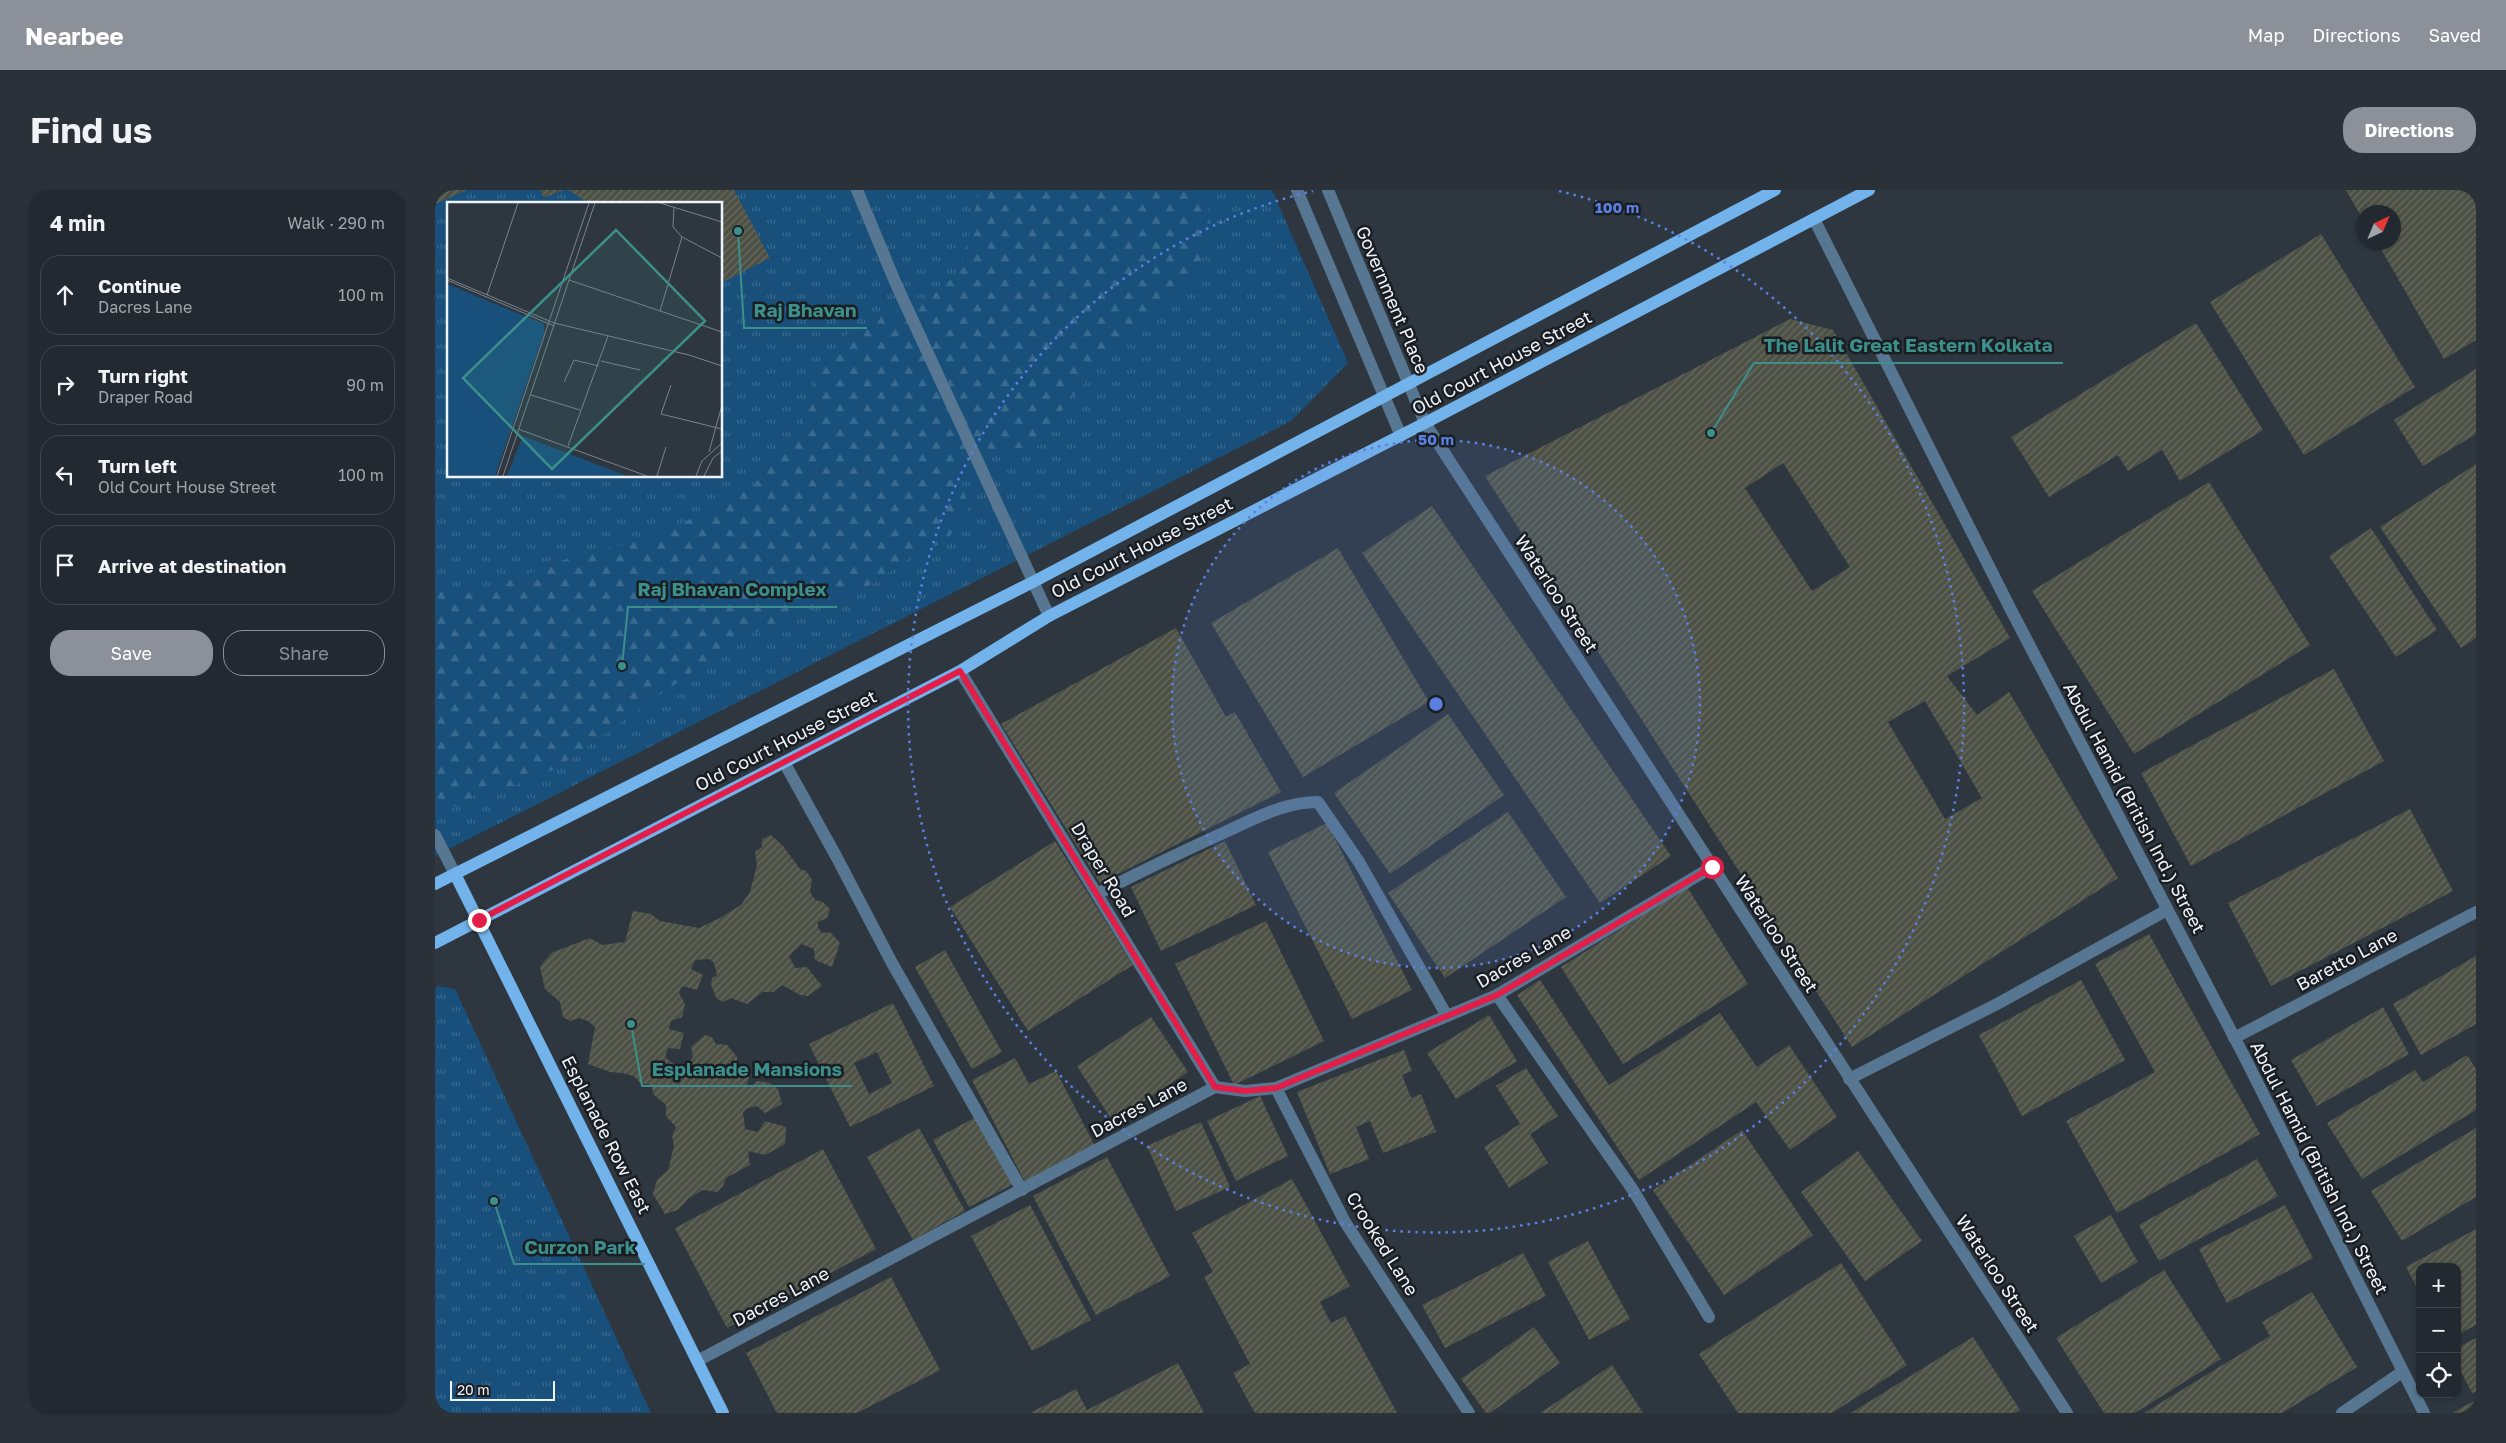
<!DOCTYPE html>
<html lang="en">
<head>
<meta charset="utf-8">
<style>
	body { margin:0; font-family:"Golos Text",sans-serif; background:#2a3138; color:#f1f3f6 }
	.controls { position:absolute; right:15px; bottom:15px; display:grid; overflow:hidden; border-radius:10px; box-shadow:0 1px 4px #0004 }
	.controls button { width:45px; height:45px; display:grid; place-items:center; padding:0; border:0; border-bottom:1px solid #3f454c; background:#222930; color:#f1f3f6; font:25px sans-serif }
	.compass { position:absolute; left:1921px; top:15px; width:45px; height:45px; border-radius:50%; background:#222930; box-shadow:0 1px 4px #0004; rotate:44deg }
	.scale { position:absolute; left:15px; bottom:12px; width:105px; box-sizing:border-box; padding-left:5px; border:2px solid #eef4fa; border-top:0; font-size:14px; line-height:18px; white-space:nowrap; color:#eef4fa; -webkit-text-stroke:4px #1a1e22; paint-order:stroke }
	.stop { position:absolute; width:15px; height:15px; margin:-11px; border:4px solid #e11d48; border-radius:50%; background:#fff }
	.stop.end { background:#e11d48; border-color:#fff; box-shadow:0 1px 5px #0008 }
	.list { margin:0; padding:0; list-style:none }
	h2 { display:flex; justify-content:space-between; align-items:center; height:65px; margin:0; padding:0 20px; font-size:21px }
	h2 small { font-size:16px; font-weight:400; color:#a2a6ab }
	.list li { display:grid; grid-template-columns:32px 1fr auto; gap:15px; align-items:center; box-sizing:border-box; height:80px; margin:0 10px 10px; padding:0 10px; border:1px solid #3f454c; border-radius:20px }
	.list b { display:block; font-size:19px; white-space:nowrap }
	.list p { margin:0; font-size:16px; white-space:nowrap; color:#a2a6ab }
	.list em { font-size:16px; font-style:normal; color:#a2a6ab }
	.actions { display:flex; gap:10px; padding:15px 20px }
	.actions a { flex:1; padding:11px 0; border:1px solid #8c9099; border-radius:20px; text-align:center; font-size:18px; color:#8c9099 }
	.actions .main { background:#8c9099; color:#fff }
	.icon { flex:none; width:28px; height:28px; fill:none; stroke:currentColor; stroke-width:2; stroke-linecap:round; stroke-linejoin:round }
	.map { position:relative; flex:none; width:2041px; height:1223px; overflow:hidden; border-radius:20px }
	header { display:flex; align-items:center; gap:30px; box-sizing:border-box; height:70px; padding:0 25px; background:#8c9099; color:#fff }
	header strong { font-size:24px }
	nav { display:flex; gap:28px; margin-inline-start:auto; font-size:18px }
	.intro { display:flex; align-items:center; justify-content:space-between; box-sizing:border-box; height:120px; padding:0 30px }
	h1 { margin:0; font-size:35px }
	.button { padding:12px 22px; border-radius:20px; background:#8c9099; color:#fff; font-size:18px; font-weight:700 }
	main { display:flex; gap:30px; padding:0 30px }
	aside { flex:1; background:#222930; border-radius:20px; box-shadow:0 1px 4px #0004 }
	.map>svg:first-child { display:block }
	.grass { fill:url(#grass-tufts); fill-rule:evenodd }
	.forest { fill:url(#forest-firs) }
	.building { fill:url(#building-hatch); fill-rule:evenodd }
	.lines { fill:none; stroke-linecap:round; stroke-linejoin:round }
	.minor { stroke:#577691; stroke-width:12 }
	.major { stroke:#73b3eb; stroke-width:12 }
	.route { stroke:#e11d48; stroke-width:6 }
	.ring { fill:none; stroke:#5c80e2; stroke-width:2.5; stroke-dasharray:2.5 5 }
	.labels { text-anchor:middle; stroke-width:5; stroke-linejoin:round; paint-order:stroke }
	.street-label { font-size:18px; fill:#eef4fa; stroke:#1a1e22 }
	.inset-road { fill:none; stroke:#7b838a; stroke-width:1 }
	.view { fill:#3c8f8a; fill-opacity:0.15; stroke:#3c8f8a; stroke-width:2.5 }
	.inset-edge { fill:none; stroke:#eef4fa; stroke-width:2.5 }
	.centre { fill:#5c80e2; stroke:#1a1e22; stroke-width:2.5 }
	.ring-label { font-size:15px; text-anchor:middle; font-weight:bold; fill:#5c80e2; stroke:#1a1e22; stroke-width:5; stroke-linejoin:round; paint-order:stroke }
	.leader { fill:none; stroke:#3c8f8a; stroke-width:2 }
	.callout-dot { fill:#3c8f8a; stroke:#1a1e22; stroke-width:2 }
	.callout-label { font-size:19px; text-anchor:middle; font-weight:bold; fill:#3c8f8a; stroke:#1a1e22; stroke-width:5; stroke-linejoin:round; paint-order:stroke }
</style>
</head>
<body>
<header>
<strong>Nearbee</strong>
<nav><a>Map</a><a>Directions</a><a>Saved</a></nav>
</header>
<div class="intro"><h1>Find us</h1><a class="button">Directions</a></div>
<main>
<aside>
<h2>4 min<small>Walk · 290 m</small></h2>
<ul class="list">
<li><svg class="icon" aria-label="ahead" viewBox="0 0 24 24"><path d="M12 20V5M6 11l6-6 6 6"/></svg><div><b>Continue</b><p>Dacres Lane</p></div><em>100 m</em></li>
<li><svg class="icon" aria-label="right" viewBox="0 0 24 24"><path d="M7 20v-9h11M14 6l5 5-5 5"/></svg><div><b>Turn right</b><p>Draper Road</p></div><em>90 m</em></li>
<li><svg class="icon" aria-label="left" viewBox="0 0 24 24"><path d="M17 20v-9H6M10 6l-5 5 5 5"/></svg><div><b>Turn left</b><p>Old Court House Street</p></div><em>100 m</em></li>
<li><svg class="icon" aria-label="arrive" viewBox="0 0 24 24"><path d="M6 21V4h12l-3 4 3 4H6"/></svg><div><b>Arrive at destination</b></div></li>
</ul>
<div class="actions"><a class="main">Save</a><a>Share</a></div>
</aside>
<div class="map">
<svg width="2041" height="1223" viewBox="0 0 2041 1223">
	<defs>
		<pattern id="grass-tufts" width="24" height="20" patternUnits="userSpaceOnUse" patternTransform="scale(1.25)"><rect width="24" height="20" fill="#18507b"/><path d="M3 7l-1-3M5 7V3M7 7l1-3M15 17l-1-3M17 17v-4M19 17l1-3" fill="none" stroke="#3a6a8f"/></pattern>
		<pattern id="forest-firs" width="22" height="20" patternUnits="userSpaceOnUse" patternTransform="scale(1.25)"><rect width="22" height="20" fill="#18507b"/><path d="M5 1l3.5 6h-7zM16 11l3.5 6h-7z" fill="#3a6a8f"/></pattern>
		<pattern id="building-hatch" width="6" height="6" patternUnits="userSpaceOnUse" patternTransform="scale(1.25)"><rect width="6" height="6" fill="#4d5145"/><path d="M-1 1l2-2M0 6l6-6M5 7l2-2" fill="none" stroke="#676b61"/></pattern>
	</defs>
	<rect width="100%" height="100%" fill="#2e3740"/>
	<!-- grass -->
	<g class="grass">
		<path d="M0,0H837L913,173L856,231L0,666ZM14,14H286V286H14Z"/>
		<polygon points="3,796 20,799 216,1223 0,1223 0,798"/>
	</g>
	<!-- forest -->
	<polygon class="forest" points="545,0 770,0 777,42 761,84 729,117 693,146 659,182 630,215 608,254 565,261 522,276 534,319 512,350 473,369 437,394 316,444 278,467 122,578 81,595 38,606 0,627 0,398 38,404 140,366 187,355 234,340 318,296 352,260 373,221 383,182 409,146 450,125 490,112 525,81"/>
	<!-- building -->
	<g class="building">
		<polygon points="0,0 32,0 0,14"/>
		<polygon points="105,0 129,0 109,8"/>
		<polygon points="133,0 299,0 335,68 286,93 286,14 155,14"/>
		<polygon points="1911,0 2041,0 2041,150 2009,169 1942,52 1958,52 1958,22 1928,22 1928,30"/>
		<polygon points="1886,44 1980,197 1869,265 1775,112"/>
		<path d="M1355,129L1398,140L1575,448L1512,486L1542,525L1574,502L1683,688L1417,857L1050,286ZM1348,273L1415,377L1377,401L1310,298ZM1490,511L1547,608L1510,629L1453,532Z"/>
		<polygon points="1761,133 1828,240 1745,291 1727,260 1693,281 1683,265 1614,307 1576,247"/>
		<polygon points="2041,179 2041,244 1988,276 1959,230"/>
		<polygon points="2041,274 2041,448 2026,458 1945,337"/>
		<polygon points="1774,292 1875,455 1699,564 1597,401"/>
		<polygon points="997,316 1236,666 1165,713 927,363"/>
		<polygon points="1936,338 2002,440 1961,467 1894,366"/>
		<polygon points="903,358 994,512 868,587 776,433"/>
		<polygon points="741,438 791,527 800,522 846,602 665,693 566,534"/>
		<polygon points="1899,479 1949,571 1756,676 1706,583"/>
		<polygon points="1013,524 1069,605 955,684 899,603"/>
		<polygon points="1975,619 2018,701 1836,796 1793,713"/>
		<polygon points="1073,622 1131,707 1010,788 953,703"/>
		<polygon points="892,633 977,800 917,829 833,662"/>
		<polygon points="336,645 348,656 365,679 371,681 377,690 375,702 380,710 388,712 395,719 392,728 383,732 383,738 387,743 395,742 405,753 397,777 380,770 379,759 366,754 354,766 360,778 372,777 387,796 373,806 365,805 347,795 338,802 327,802 312,814 296,808 288,812 282,809 276,795 277,788 282,785 279,773 274,769 260,770 256,779 268,785 262,800 247,796 244,803 250,814 247,827 236,831 234,839 249,843 245,859 233,858 230,867 242,877 251,875 258,867 256,857 270,845 277,847 281,854 292,855 302,867 302,878 309,880 314,887 312,894 315,897 323,891 334,893 343,899 347,914 330,923 322,916 313,918 308,922 310,939 323,942 330,931 351,937 350,954 330,965 313,961 315,975 291,988 288,996 282,1002 268,1000 254,1008 243,1020 230,1024 218,1004 222,990 233,980 239,956 237,946 241,937 231,926 231,915 219,905 216,895 205,893 199,886 187,883 175,882 153,874 160,837 153,831 144,828 135,831 128,827 125,812 110,799 105,777 116,763 155,748 167,755 190,752 198,721 216,724 225,731 264,738 285,728 306,715 315,702 322,675 320,662 327,657 327,649"/>
		<polygon points="620,651 698,775 593,841 515,717"/>
		<polygon points="790,651 821,715 726,761 696,697"/>
		<polygon points="1252,697 1313,794 1188,874 1126,777"/>
		<polygon points="831,731 889,851 799,895 740,774"/>
		<polygon points="1714,744 1825,944 1682,1023 1631,931 1720,882 1660,774"/>
		<polygon points="510,760 567,862 537,879 480,777"/>
		<polygon points="2041,766 2041,834 1986,865 1958,814"/>
		<polygon points="1105,790 1174,895 1285,823 1322,877 1354,855 1402,927 1355,960 1321,912 1204,990 1082,805"/>
		<polygon points="1646,790 1690,870 1587,926 1544,845"/>
		<path d="M458,813L499,896L415,937L374,854ZM442,862L457,893L434,904L419,873Z"/>
		<polygon points="1948,817 1974,864 1882,916 1856,870"/>
		<polygon points="1054,825 1082,871 1021,909 992,863"/>
		<polygon points="716,827 753,882 678,932 642,876"/>
		<polygon points="969,860 977,881 967,885 976,908 986,904 1001,942 948,963 935,931 921,937 934,969 895,984 862,902"/>
		<polygon points="2032,865 2041,879 2041,920 1927,989 1892,933 1980,880 1988,892"/>
		<polygon points="580,868 594,894 621,881 660,956 590,992 537,890"/>
		<polygon points="1091,878 1123,926 1095,944 1113,973 1074,998 1049,957 1085,934 1061,896"/>
		<polygon points="825,906 853,966 801,991 772,931"/>
		<polygon points="543,926 579,994 534,1017 498,950"/>
		<polygon points="766,932 795,997 741,1021 712,956"/>
		<polygon points="484,938 530,1021 478,1050 432,967"/>
		<polygon points="2041,938 2041,1007 1967,1051 1936,1001"/>
		<polygon points="1307,940 1378,1045 1289,1105 1218,1000"/>
		<polygon points="388,959 441,1059 292,1138 240,1038"/>
		<polygon points="1423,961 1487,1051 1430,1091 1366,1002"/>
		<polygon points="672,967 735,1086 661,1125 598,1006"/>
		<polygon points="1822,969 1843,1006 1724,1071 1704,1035"/>
		<polygon points="857,989 915,1096 885,1112 896,1133 910,1126 962,1223 820,1223 798,1183 815,1174 769,1087 778,1082 757,1043"/>
		<polygon points="595,1015 656,1130 597,1161 536,1046"/>
		<polygon points="1850,1015 1878,1068 1792,1113 1764,1059"/>
		<polygon points="1676,1025 1703,1072 1666,1093 1639,1046"/>
		<polygon points="2041,1039 2041,1135 2022,1145 2022,1077 1985,1077 1985,1103 1971,1077"/>
		<polygon points="1153,1051 1195,1129 1154,1150 1113,1072"/>
		<polygon points="1088,1063 1111,1106 1010,1158 987,1115"/>
		<polygon points="1406,1073 1472,1175 1397,1223 1303,1223 1264,1164"/>
		<polygon points="1729,1080 1786,1169 1700,1223 1669,1223 1621,1148"/>
		<polygon points="456,1087 505,1180 422,1223 342,1223 311,1163"/>
		<polygon points="1877,1102 1922,1177 1847,1223 1709,1223 1835,1146 1827,1132"/>
		<polygon points="1099,1137 1125,1173 1055,1223 1051,1223 1026,1189"/>
		<polygon points="1538,1147 1585,1220 1580,1223 1416,1223"/>
		<polygon points="2041,1148 2041,1201 2037,1203 2022,1174 2022,1158"/>
		<polygon points="743,1173 769,1223 595,1223 641,1199 652,1220"/>
		<polygon points="1177,1175 1208,1223 1105,1223"/>
		<polygon points="2041,1210 2041,1223 2017,1223"/>
	</g>
	<g class="lines">
		<!-- minor -->
		<g class="minor">
			<polyline points="422,0 461,94 614,426"/>
			<polyline points="862,0 966,246"/>
			<polyline points="893,0 990,233 1632,1223"/>
			<polyline points="1379,29 1575,418 1809,866 1989,1223"/>
			<polyline points="525,481 780,897"/>
			<polyline points="349,572 401,666 457,773 587,1000"/>
			<polyline points="0,645 20,684"/>
			<path d="M662,704C703,683 744,663 786,644C817,630 848,612 883,612L924,672L1012,826"/>
			<polyline points="1062,805 1198,1000 1274,1127"/>
			<polyline points="1799,848 2041,722"/>
			<polyline points="1414,889 1564,813 1732,720"/>
			<polyline points="841,898 910,1032 1034,1223"/>
			<polyline points="264,1170 780,897 810,901 841,898 1062,805 1277,677"/>
			<polyline points="1907,1223 1967,1182"/>
		</g>
		<!-- major -->
		<g class="major">
			<polyline points="20,684 288,1223"/>
			<polyline points="0,694 598,392 1340,0"/>
			<polyline points="0,753 525,481 614,426 990,233 1434,0"/>
		</g>
	</g>
	<g class="lines">
		<!-- route -->
		<polyline class="route" points="44,730 525,481 780,897 810,901 841,898 1062,805 1277,677"/>
	</g>
	<!-- distance rings -->
	<circle cx="1001" cy="514" r="264" fill="#5c80e2" fill-opacity=".12"/>
	<g class="ring">
		<circle cx="1001" cy="514" r="264"/>
		<path d="M1124 1A528 528 0 1 1 878 1"/>
	</g>
	<g class="labels">
		<!-- street labels -->
		<g class="street-label">
			<text transform="translate(957 110) rotate(67)" y="6">Government Place</text>
			<text transform="translate(1067 173) rotate(-28)" y="6">Old Court House Street</text>
			<text transform="translate(707 358) rotate(-27)" y="6">Old Court House Street</text>
			<text transform="translate(1121 404) rotate(57)" y="6">Waterloo Street</text>
			<text transform="translate(351 551) rotate(-27)" y="6">Old Court House Street</text>
			<text transform="translate(1699 618) rotate(62)" y="6">Abdul Hamid (British Ind.) Street</text>
			<text transform="translate(668 680) rotate(59)" y="6">Draper Road</text>
			<text transform="translate(1341 744) rotate(57)" y="6">Waterloo Street</text>
			<text transform="translate(1089 767) rotate(-30)" y="6">Dacres Lane</text>
			<text transform="translate(1912 770) rotate(-28)" y="6">Baretto Lane</text>
			<text transform="translate(704 918) rotate(-28)" y="6">Dacres Lane</text>
			<text transform="translate(171 945) rotate(63)" y="6">Esplanade Row East</text>
			<text transform="translate(1884 978) rotate(63)" y="6">Abdul Hamid (British Ind.) Street</text>
			<text transform="translate(947 1054) rotate(58)" y="6">Crooked Lane</text>
			<text transform="translate(1562 1084) rotate(57)" y="6">Waterloo Street</text>
			<text transform="translate(346 1107) rotate(-28)" y="6">Dacres Lane</text>
		</g>
	</g>
	<!-- overview -->
	<g transform="translate(12 12)">
		<rect width="275" height="275" fill="#2e3740"/>
		<path d="M0,82L97,122V131L48,274H0ZM76,234L180,274H60Z" fill="#18507b"/>
		<path d="M0,83L14,87L16,95L0,97ZM52,110L74,120L79,127L80,151L76,158L80,165L67,210L38,274H2L8,269L22,267L28,259L32,221L49,203L62,175L58,157L62,144L49,114Z" fill="#18507b"/>
		<path class="inset-road" d="M213,1L275,20M227,5L226,25L235,35L275,56M0,76L107,121L242,153L275,164M0,78L107,124M122,78L275,130M40,93L71,1M213,109L235,35M154,159L193,168M117,180L127,158L152,164M224,183L214,212L275,227M84,193L133,208M71,227L200,274M121,244L161,134M262,250L275,203M50,274L142,1M56,274L148,1M210,274L219,245M249,274L255,259L275,241M257,274L266,256L275,249"/>
		<path class="view" d="M169,28L258,119L105,267L16,176Z"/>
		<rect width="275" height="275" class="inset-edge"/>
	</g>
	<circle cx="1001" cy="514" r="8" class="centre"/>
	<g class="ring-label">
		<text x="1182" y="23">100 m</text>
		<text x="1001" y="255">50 m</text>
	</g>
	<!-- callouts -->
	<path class="leader" d="M303 41L309 138H432M1276 243L1319 173H1628M187 476L193 417H402M196 834L207 896H417M59 1011L79 1074H210"/>
	<g class="callout-dot">
		<circle cx="303" cy="41" r="5"/>
		<circle cx="1276" cy="243" r="5"/>
		<circle cx="187" cy="476" r="5"/>
		<circle cx="196" cy="834" r="5"/>
		<circle cx="59" cy="1011" r="5"/>
	</g>
	<g class="callout-label">
		<text x="370" y="127">Raj Bhavan</text>
		<text x="1473" y="162">The Lalit Great Eastern Kolkata</text>
		<text x="297" y="406">Raj Bhavan Complex</text>
		<text x="312" y="886">Esplanade Mansions</text>
		<text x="145" y="1064">Curzon Park</text>
	</g>
</svg>
<div class="controls">
<button>+</button>
<button>−</button>
<button><svg class="icon" aria-label="locate" viewBox="0 0 24 24"><circle cx="12" cy="12" r="6"/><path d="M12 2v4M12 18v4M2 12h4M18 12h4"/></svg></button>
</div>
<svg class="compass" viewBox="-18 -18 36 36"><path d="M0-13l5 13h-10z" fill="#e53935"/><path d="M0 13l5-13h-10z" fill="#a2a6ab"/></svg>
<div class="scale">20 m</div>
<div class="stop" style="left:1277px;top:677px"></div>
<div class="stop end" style="left:44px;top:730px"></div>
</div>
</main>
</body>
</html>
